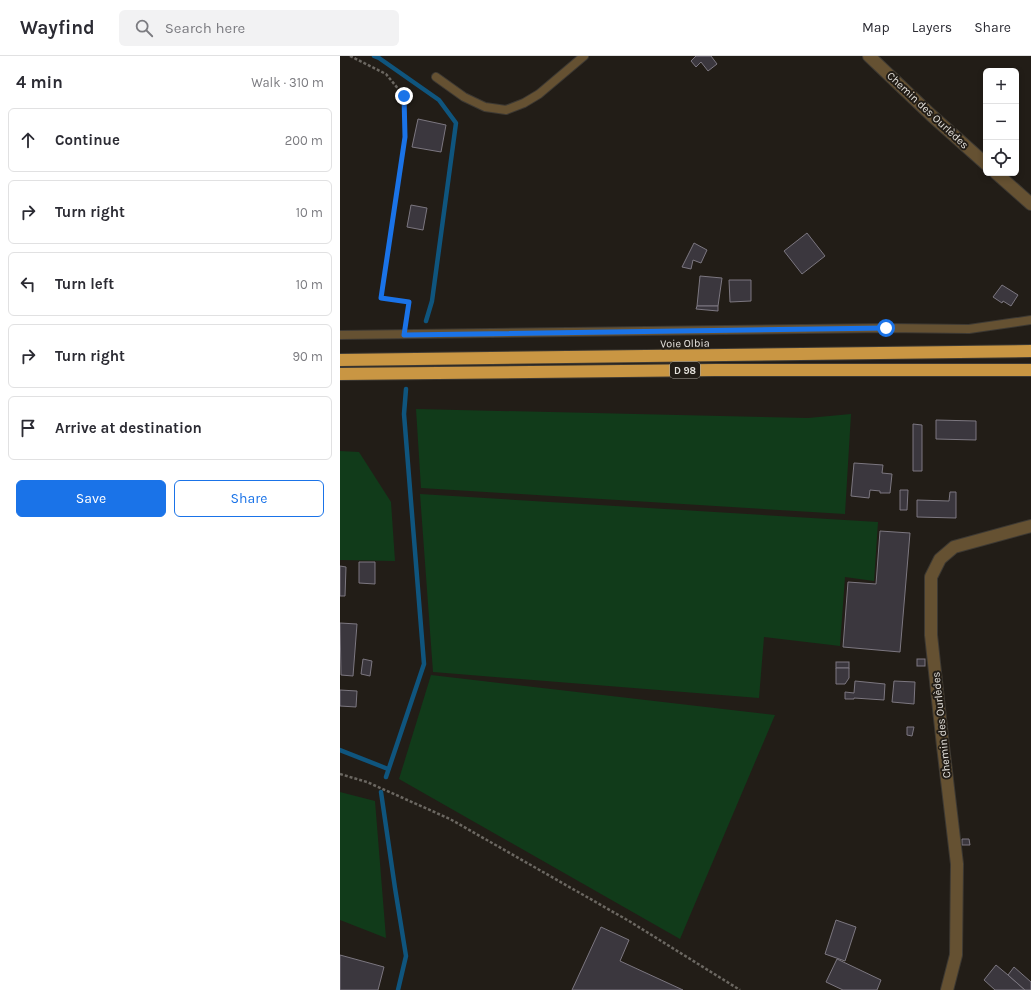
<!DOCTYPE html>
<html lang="en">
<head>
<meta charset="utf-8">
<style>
	body { margin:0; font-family:Karla,sans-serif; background:#f2f2f3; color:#2b2b33 }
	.controls { position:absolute; right:12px; top:12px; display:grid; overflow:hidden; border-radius:6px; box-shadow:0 2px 6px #0003 }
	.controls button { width:36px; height:36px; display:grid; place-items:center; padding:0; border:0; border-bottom:1px solid #e1e1e2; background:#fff; color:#2b2b33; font:20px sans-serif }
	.stop { position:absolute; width:12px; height:12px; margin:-9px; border:3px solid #1a73e8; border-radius:50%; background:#fff }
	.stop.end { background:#1a73e8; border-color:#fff; box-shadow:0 1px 4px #0008 }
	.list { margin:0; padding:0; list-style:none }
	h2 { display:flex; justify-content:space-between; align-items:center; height:52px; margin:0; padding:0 16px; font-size:17px }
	h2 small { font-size:13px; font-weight:400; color:#7c7c81 }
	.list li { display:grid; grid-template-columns:26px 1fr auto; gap:12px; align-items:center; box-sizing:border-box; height:64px; margin:0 8px 8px; padding:0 8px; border:1px solid #e1e1e2; border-radius:6px }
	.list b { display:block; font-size:15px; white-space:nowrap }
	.list em { font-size:13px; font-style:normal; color:#7c7c81 }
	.actions { display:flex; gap:8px; padding:12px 16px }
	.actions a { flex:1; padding:9px 0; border:1px solid #1a73e8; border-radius:6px; text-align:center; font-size:14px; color:#1a73e8 }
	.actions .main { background:#1a73e8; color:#fff }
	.icon { flex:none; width:22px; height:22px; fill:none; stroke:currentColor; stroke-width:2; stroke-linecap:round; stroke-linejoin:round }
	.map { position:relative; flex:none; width:691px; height:934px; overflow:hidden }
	header { display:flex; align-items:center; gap:24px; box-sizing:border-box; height:56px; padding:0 20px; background:#fff; border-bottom:1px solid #e1e1e2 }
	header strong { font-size:19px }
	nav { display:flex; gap:22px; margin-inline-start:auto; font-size:14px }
	.search { width:280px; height:36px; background:#f2f2f3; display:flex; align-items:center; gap:10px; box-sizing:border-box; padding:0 14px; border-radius:6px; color:#7c7c81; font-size:15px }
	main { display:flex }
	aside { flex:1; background:#fff }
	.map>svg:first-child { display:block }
	.green { fill:#113b1a }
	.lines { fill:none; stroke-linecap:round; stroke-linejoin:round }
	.stream { stroke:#0f557e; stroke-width:4.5 }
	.building { fill:#3b373e; stroke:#7c7780 }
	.lane-casing { stroke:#3d3933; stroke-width:10 }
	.street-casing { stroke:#3d3933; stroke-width:14 }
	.highway-casing { stroke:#3d3933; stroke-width:14 }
	.path { stroke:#6b6761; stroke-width:2.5; stroke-dasharray:3 2; stroke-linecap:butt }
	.lane { stroke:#655132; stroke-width:8 }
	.street { stroke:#655132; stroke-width:12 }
	.highway { stroke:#c99643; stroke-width:12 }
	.route { stroke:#1a73e8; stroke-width:5 }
	.labels { text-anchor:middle; stroke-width:4; stroke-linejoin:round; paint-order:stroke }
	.shield { fill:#221d17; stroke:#aba8a2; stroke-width:1 }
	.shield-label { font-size:10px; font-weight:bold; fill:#e6e3de }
	.street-label { font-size:11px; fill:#e6e3de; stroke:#221d17 }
</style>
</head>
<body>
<header>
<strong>Wayfind</strong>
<div class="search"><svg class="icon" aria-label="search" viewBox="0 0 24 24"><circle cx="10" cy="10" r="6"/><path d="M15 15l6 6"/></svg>Search here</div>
<nav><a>Map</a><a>Layers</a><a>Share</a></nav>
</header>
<main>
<aside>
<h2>4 min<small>Walk · 310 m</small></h2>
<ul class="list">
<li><svg class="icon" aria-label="ahead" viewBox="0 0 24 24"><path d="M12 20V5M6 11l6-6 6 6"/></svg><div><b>Continue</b></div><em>200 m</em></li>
<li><svg class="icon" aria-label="right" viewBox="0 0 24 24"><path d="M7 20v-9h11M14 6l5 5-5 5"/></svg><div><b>Turn right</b></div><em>10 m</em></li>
<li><svg class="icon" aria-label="left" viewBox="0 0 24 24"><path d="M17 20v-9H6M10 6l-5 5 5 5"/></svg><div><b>Turn left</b></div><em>10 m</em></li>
<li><svg class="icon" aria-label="right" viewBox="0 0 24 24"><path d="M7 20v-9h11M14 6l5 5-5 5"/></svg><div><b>Turn right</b></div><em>90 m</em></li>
<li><svg class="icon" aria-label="arrive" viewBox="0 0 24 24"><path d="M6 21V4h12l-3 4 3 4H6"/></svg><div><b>Arrive at destination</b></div></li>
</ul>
<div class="actions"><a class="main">Save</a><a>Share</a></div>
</aside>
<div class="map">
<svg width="691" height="934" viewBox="0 0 691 934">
	<rect width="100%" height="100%" fill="#221d17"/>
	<!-- green -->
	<g class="green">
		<polygon points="76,353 468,362 511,358 505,458 81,432"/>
		<polygon points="0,395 19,396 51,446 55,505 0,504"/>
		<polygon points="80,438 538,466 534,525 505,521 500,590 424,581 419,642 93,616"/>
		<polygon points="91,619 435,659 340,883 59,723"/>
		<polygon points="0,736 35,745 46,882 0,864"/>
	</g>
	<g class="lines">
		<!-- stream -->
		<g class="stream">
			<polyline points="34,0 39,2 99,44 116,67 92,245 86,265"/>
			<polyline points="0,694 48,713"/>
			<polyline points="46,721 84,608 64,358 66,333"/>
			<polyline points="41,736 55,832 66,900 58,934"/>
		</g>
	</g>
	<!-- building -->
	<g class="building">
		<polygon points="356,0 371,0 377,8 368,15 361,6 356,11 351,5"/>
		<polygon points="78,63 106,69 101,96 72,91"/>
		<polygon points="71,149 87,152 83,174 67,171"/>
		<polygon points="467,177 485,200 462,218 444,195"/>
		<polygon points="354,187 367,194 361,207 353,204 351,213 342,211"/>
		<polygon points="360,220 382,222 378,250 357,250"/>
		<polygon points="389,224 411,224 411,245 390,246"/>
		<polygon points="662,229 678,239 671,250 663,245 662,247 653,241"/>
		<polygon points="357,250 378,250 378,255 356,253"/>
		<polygon points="596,364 636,365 636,384 596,383"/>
		<polygon points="573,368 582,369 582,415 573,415"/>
		<polygon points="514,407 543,409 542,417 552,418 550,437 540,437 540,435 530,434 529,442 511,440"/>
		<polygon points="560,434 568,434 567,454 560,454"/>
		<polygon points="610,436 616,436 616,462 577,461 577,444 609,445"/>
		<polygon points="540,475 570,477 560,596 503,591 508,526 536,528"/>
		<polygon points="19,506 35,506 35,528 19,527"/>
		<polygon points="0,510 6,511 5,540 0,540"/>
		<polygon points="0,567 17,568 13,620 1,619"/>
		<polygon points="23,603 32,605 30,620 21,618"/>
		<rect x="577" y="603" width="8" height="7"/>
		<rect x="496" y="606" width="13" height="6"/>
		<polygon points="496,612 509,612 509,622 505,628 496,628"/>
		<polygon points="515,625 545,628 544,644 514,642 514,643 505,643 505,636 514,637"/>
		<polygon points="554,625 575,626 574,648 552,646"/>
		<polygon points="0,634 17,635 16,651 0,650"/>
		<polygon points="567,671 574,671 572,680 567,679"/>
		<polygon points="622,783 629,783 630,789 622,789"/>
		<polygon points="496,864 516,871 505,905 485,898"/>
		<polygon points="261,871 289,884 280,905 343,934 232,934"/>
		<polygon points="0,899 44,911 38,934 0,934"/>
		<polygon points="497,903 541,924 537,934 503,934 486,926"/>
		<polygon points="656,909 668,919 685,934 655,934 644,924"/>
		<polygon points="674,911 691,926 691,934 685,934 668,919"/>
	</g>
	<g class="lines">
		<defs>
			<g id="lane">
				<polyline points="96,21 124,41 145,51 166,54 184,47 199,38 244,0"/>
				<polyline points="0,279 546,272 629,273 691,264"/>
			</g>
			<g id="street">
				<polyline points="529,0 591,59 646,108"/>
				<polyline points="656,117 691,148"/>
				<polyline points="607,934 616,899 617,808 603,690 591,579 591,521 600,503 614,491 691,470"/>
			</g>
			<g id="highway">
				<polyline points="0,304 691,295"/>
				<polyline points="0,318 375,314 691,314"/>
			</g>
		</defs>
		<!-- lane casing -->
		<use href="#lane" class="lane-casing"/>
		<!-- street casing -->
		<use href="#street" class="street-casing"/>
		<!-- highway casing -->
		<use href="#highway" class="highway-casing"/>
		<!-- path -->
		<g class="path">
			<polyline points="10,0 46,18 64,40 65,81 41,242 69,246 66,266"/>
			<polyline points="0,718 27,726 110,763 289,865 400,934"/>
		</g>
		<!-- lane -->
		<use href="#lane" class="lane"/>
		<!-- street -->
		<use href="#street" class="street"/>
		<!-- highway -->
		<use href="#highway" class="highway"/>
	</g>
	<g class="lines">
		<!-- route -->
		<polyline class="route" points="64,40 65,81 41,242 69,246 64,279 546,272"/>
	</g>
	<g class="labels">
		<!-- shield labels -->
		<rect class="shield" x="330" y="306" width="30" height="16" rx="3"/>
		<g class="shield-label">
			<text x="345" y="318">D 98</text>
		</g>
		<!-- street labels -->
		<g class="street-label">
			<text transform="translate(588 54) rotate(43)" y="4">Chemin des Ourlèdes</text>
			<text transform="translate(345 287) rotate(-1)" y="4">Voie Olbia</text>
			<text transform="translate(601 669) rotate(-96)" y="4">Chemin des Ourlèdes</text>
		</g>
	</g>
</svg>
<div class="controls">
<button>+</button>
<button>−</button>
<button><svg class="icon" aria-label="locate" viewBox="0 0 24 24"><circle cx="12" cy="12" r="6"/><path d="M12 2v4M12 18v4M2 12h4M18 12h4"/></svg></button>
</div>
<div class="stop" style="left:546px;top:272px"></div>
<div class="stop end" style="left:64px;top:40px"></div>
</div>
</main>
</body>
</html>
